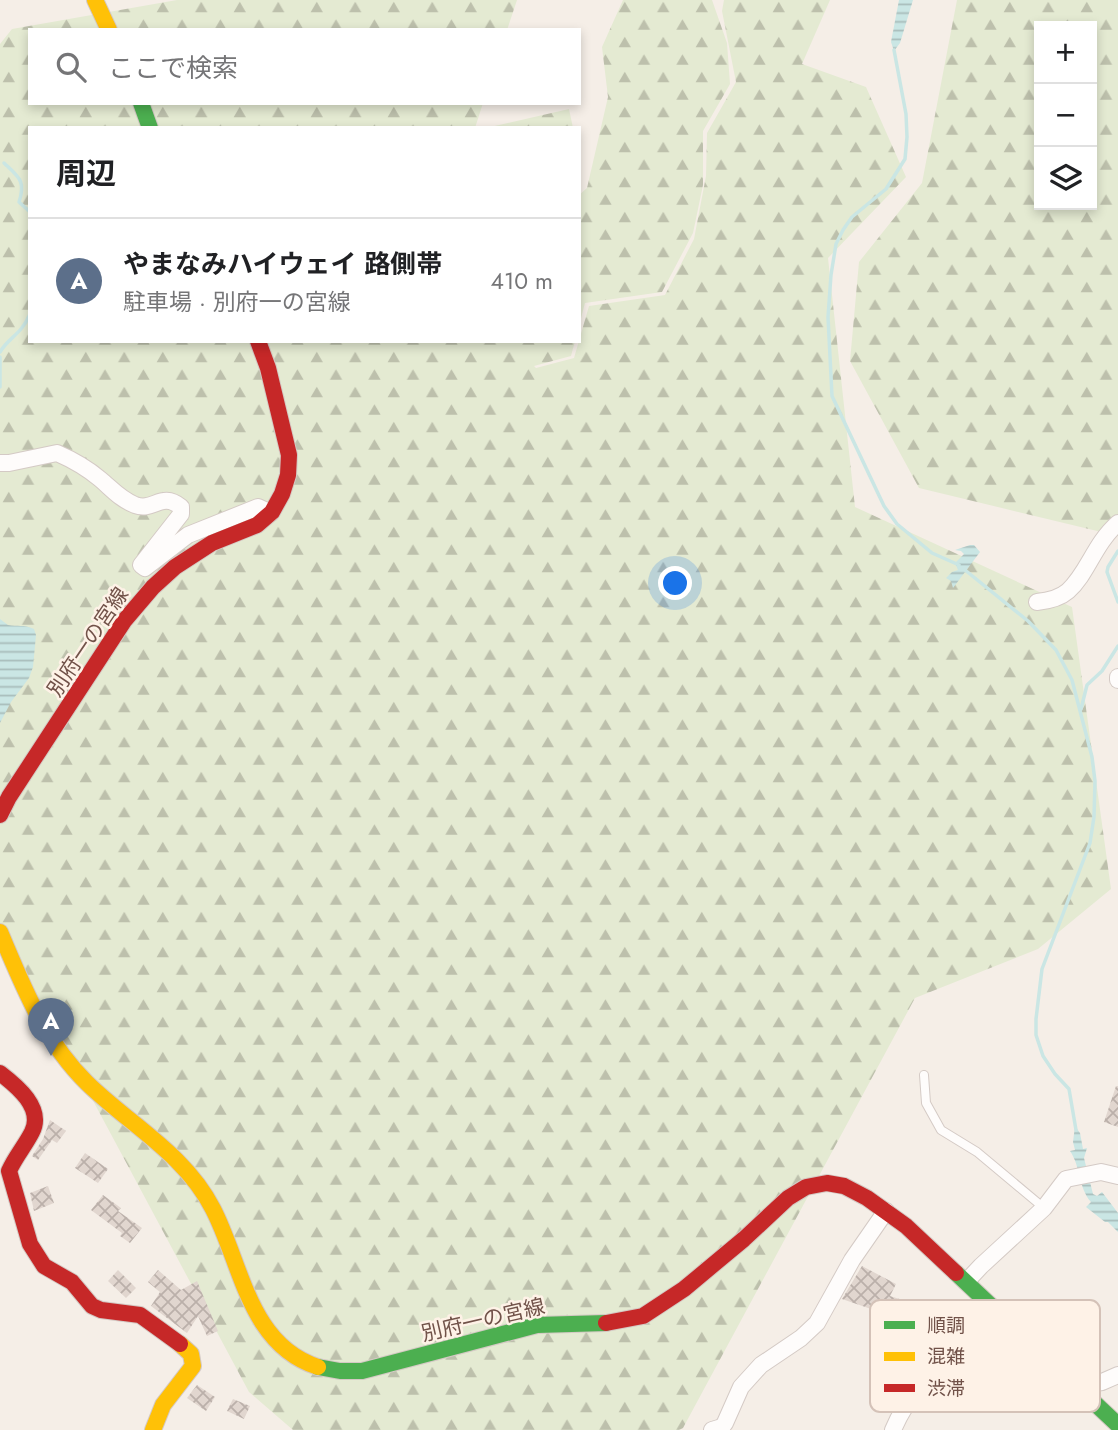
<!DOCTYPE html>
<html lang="ja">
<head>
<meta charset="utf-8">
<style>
	body { margin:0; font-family:Jost,"Noto Sans JP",sans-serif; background:#f6f6f6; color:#202124 }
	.controls { position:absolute; right:21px; top:21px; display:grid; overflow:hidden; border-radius:0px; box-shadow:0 4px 10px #0003 }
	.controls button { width:63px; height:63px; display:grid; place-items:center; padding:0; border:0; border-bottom:2px solid #e0e0e0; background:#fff; color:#202124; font:35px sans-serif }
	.you { position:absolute; left:676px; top:584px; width:24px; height:24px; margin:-18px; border:5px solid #fff; border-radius:50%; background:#1a73e8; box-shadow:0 0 0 10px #1a73e833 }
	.badge { display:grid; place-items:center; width:46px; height:46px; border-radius:50%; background:#7c3aed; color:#fff; font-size:23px; font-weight:700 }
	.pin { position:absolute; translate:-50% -58px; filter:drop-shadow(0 2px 4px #0008) }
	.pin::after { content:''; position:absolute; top:37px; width:24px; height:21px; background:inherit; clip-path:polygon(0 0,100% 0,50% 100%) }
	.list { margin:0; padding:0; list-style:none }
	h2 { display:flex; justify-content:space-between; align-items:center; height:91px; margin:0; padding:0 28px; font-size:30px }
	h2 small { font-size:23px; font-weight:400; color:#757577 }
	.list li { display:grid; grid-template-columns:46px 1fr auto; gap:21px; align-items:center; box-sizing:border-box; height:126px; padding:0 28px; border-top:2px solid #e0e0e0 }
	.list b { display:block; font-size:26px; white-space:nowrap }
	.list p { margin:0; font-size:23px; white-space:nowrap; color:#757577 }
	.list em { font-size:23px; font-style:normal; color:#757577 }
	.icon { flex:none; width:38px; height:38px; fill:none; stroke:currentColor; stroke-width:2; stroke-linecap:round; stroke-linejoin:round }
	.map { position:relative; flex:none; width:1118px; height:1430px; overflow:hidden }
	.search { position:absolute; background:#fff; box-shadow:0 4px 10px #0003; left:28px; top:28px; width:553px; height:77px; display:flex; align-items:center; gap:18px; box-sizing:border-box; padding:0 24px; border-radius:0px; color:#757577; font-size:26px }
	.panel { position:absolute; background:#fff; box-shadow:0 4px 10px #0003; left:28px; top:126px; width:553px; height:217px; border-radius:0px }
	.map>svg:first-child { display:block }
	.forest { fill:url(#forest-firs); fill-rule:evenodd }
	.water { fill:url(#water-rules) }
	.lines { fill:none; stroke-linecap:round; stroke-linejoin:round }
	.stream { stroke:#cae6e4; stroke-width:3.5 }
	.building { fill:url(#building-cross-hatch) }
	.lane-casing { stroke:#d4cac5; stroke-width:10 }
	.street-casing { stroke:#d4cac5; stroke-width:18 }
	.fast-casing { stroke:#d4c9c4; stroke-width:18 }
	.slow-casing { stroke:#d4c9c4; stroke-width:18 }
	.jam-casing { stroke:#d4c9c4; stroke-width:18 }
	.lane { stroke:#fefcfb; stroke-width:8 }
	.street { stroke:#fefcfb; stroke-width:16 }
	.fast { stroke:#4caf50; stroke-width:16 }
	.slow { stroke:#ffc107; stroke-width:16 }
	.jam { stroke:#c62828; stroke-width:16 }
	.labels { text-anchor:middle; stroke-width:5; stroke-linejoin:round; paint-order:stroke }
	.street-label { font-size:21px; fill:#715249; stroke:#fef2e7 }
	.key { fill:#fef2e7; stroke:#d4c2b8; stroke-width:2 }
	.key-label { font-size:19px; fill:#715249 }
</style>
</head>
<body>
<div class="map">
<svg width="1118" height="1430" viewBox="0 0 1118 1430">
	<defs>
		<pattern id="forest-firs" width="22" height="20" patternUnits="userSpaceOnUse" patternTransform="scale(1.75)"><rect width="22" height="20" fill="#e4ead2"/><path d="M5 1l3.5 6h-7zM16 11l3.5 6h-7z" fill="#bdc0ac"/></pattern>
		<pattern id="water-rules" width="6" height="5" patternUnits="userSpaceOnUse" patternTransform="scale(1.75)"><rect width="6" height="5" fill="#cae6e4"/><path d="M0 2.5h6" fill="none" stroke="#a8bdbb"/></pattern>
		<pattern id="building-cross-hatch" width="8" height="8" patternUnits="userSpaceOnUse" patternTransform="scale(1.75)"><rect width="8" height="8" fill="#e1d6cf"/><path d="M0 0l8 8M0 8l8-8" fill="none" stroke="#bbb0aa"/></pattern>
	</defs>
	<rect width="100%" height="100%" fill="#f5eee7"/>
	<!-- forest -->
	<g class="forest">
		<polygon points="177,0 517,0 507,30 30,30 30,103 483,103 475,128 30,128 30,341 575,341 571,356 534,366 536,368 574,358 589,306 665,295 694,239 706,176 707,133 736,82 722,11 724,0 830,0 802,64 866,87 906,177 828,258 855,507 1072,607 1111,889 1038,949 915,998 683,1428 679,1430 293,1430 249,1392 0,927 0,44 12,29"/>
		<polygon points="623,0 712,0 727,43 730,84 703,131 703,185 693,233 662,292 585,303 579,326 579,195 587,188 608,97 602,47"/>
		<path d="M957,0H1118V536L919,488L850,361L859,262L922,183ZM1039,26H1092V205H1039Z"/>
		<polygon points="569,109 573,128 486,128"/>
	</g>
	<!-- water -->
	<g class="water">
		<polygon points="899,0 913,0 900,43 894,51 891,42"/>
		<polygon points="970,545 974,545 980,552 953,588 951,581 946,578 952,572 958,570 955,563 964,554 961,551 955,550"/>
		<path d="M0,619L8,625C18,627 23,624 34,629L36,635L33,667L29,678L11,702L0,723Z"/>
		<path d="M1075,1126L1080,1133L1083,1149L1087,1148L1084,1158L1093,1194L1097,1196L1102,1192L1118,1213V1232L1108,1222H1105L1086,1207L1091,1202C1078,1187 1081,1167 1070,1151L1075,1150L1073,1142Z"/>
	</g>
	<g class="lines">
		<!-- stream -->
		<g class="stream">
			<polyline points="894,50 906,114 907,137 905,159 886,189 852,217 843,230 836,244 831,275 828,317 832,396 884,506 897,524 932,553 959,565"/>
			<path d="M4,163C19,177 26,181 19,202L30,212"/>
			<path d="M0,352C9,337 21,335 30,314"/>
			<polyline points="0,357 0,387"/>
			<polyline points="1118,551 1108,567 1107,572 1118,602"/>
			<polyline points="965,570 1028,621 1056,650 1072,680 1092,757 1095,781 1094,817 1090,843 1042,969 1036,1019 1036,1035 1043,1056 1055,1074 1069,1089 1076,1130"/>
			<polyline points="1081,709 1087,685 1102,671 1118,646"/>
		</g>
	</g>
	<!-- building -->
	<g class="building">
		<polygon points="1116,1086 1118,1086 1118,1127 1104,1122"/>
		<polygon points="50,1120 66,1131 57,1143 52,1140 38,1160 32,1156 43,1139"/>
		<polygon points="85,1153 108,1169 98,1183 75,1168"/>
		<polygon points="48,1186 54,1203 34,1211 30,1193"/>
		<polygon points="103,1195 121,1208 118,1211 142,1228 130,1243 120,1236 122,1233 91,1210"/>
		<polygon points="862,1266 896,1284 890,1296 909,1302 903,1320 842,1299"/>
		<polygon points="118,1270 136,1288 126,1298 108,1281"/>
		<polygon points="158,1270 181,1290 197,1281 218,1331 207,1336 198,1316 187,1333 151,1306 160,1292 148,1282"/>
		<polygon points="197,1385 215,1397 206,1411 187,1398"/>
		<polygon points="233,1399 250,1406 244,1419 227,1411"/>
	</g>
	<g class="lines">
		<defs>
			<polyline id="lane" points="924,1075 926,1103 941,1130 977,1152 1044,1208"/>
			<g id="street">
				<path d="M0,463H9L57,453C73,460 87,468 100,479C112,489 120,499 135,505C154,512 161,491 181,507V514L141,565L145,568L188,535L258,507L271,513"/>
				<path d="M1037,602C1047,601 1060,598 1068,591C1088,573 1094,544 1118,523"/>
				<polyline points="1118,677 1118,680"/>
				<polyline points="966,1282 981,1266 1044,1208 1066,1179 1101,1172 1118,1176"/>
				<polyline points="712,1430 722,1427 725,1423 741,1387 761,1365 801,1338 817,1323 852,1260 886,1211"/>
				<path d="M893,1430C920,1366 955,1372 1007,1403L1036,1392L1102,1382L1118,1375"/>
			</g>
			<g id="fast">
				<polyline points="141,103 150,128"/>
				<polyline points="956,1273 1118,1425"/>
				<polyline points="318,1367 340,1371 362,1371 537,1325 606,1323"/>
			</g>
			<g id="slow">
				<polyline points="95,0 109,30"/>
				<path d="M0,932C23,986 44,1041 87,1083C130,1125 185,1154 213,1209C242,1265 249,1345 318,1367"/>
				<polyline points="153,1430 163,1405 193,1366 191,1354 180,1344"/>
			</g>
			<g id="jam">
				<polyline points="0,815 9,797 124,621 153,587 175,567 212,543 257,525 272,512 282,494 288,475 289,455 268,368 258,341"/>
				<path d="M0,1073C17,1086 44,1108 32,1132C25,1146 15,1157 9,1171L30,1244L44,1266L72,1282L92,1306L101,1310L140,1315L180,1344"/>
				<polyline points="606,1323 643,1316 684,1289 744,1239 788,1198 806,1187 827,1183 844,1186 867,1198 906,1226 956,1273"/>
			</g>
		</defs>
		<!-- lane casing -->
		<use href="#lane" class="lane-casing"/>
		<!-- street casing -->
		<use href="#street" class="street-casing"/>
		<!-- fast casing -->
		<use href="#fast" class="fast-casing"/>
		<!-- slow casing -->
		<use href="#slow" class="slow-casing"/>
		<!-- jam casing -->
		<use href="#jam" class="jam-casing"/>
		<!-- lane -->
		<use href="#lane" class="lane"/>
		<!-- street -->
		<use href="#street" class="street"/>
		<!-- fast -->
		<use href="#fast" class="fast"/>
		<!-- slow -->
		<use href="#slow" class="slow"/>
		<!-- jam -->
		<use href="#jam" class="jam"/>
	</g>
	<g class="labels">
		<!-- street labels -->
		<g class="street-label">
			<text transform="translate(88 642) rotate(-56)" y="7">別府一の宮線</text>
			<text transform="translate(483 1320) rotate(-13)" y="7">別府一の宮線</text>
		</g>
	</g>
	<!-- legend -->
	<rect x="870" y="1300" width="230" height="112" rx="10" class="key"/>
	<rect x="884" y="1321" width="31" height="8" fill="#4caf50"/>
	<rect x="884" y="1352" width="31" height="9" fill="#ffc107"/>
	<rect x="884" y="1384" width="31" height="8" fill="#c62828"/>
	<g class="key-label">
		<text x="927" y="1332">順調</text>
		<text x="927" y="1363">混雑</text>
		<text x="927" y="1395">渋滞</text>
	</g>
</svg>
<div class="controls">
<button>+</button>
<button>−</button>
<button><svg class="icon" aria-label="layers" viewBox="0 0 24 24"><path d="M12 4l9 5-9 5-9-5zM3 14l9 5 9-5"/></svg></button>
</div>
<div class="you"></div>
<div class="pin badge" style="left:51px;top:1056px;background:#5c6f8a">A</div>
<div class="search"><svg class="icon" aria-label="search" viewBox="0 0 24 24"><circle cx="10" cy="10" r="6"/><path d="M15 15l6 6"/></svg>ここで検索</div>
<section class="panel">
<h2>周辺<small></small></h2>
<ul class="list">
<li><span class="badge" style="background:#5c6f8a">A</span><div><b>やまなみハイウェイ 路側帯</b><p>駐車場 · 別府一の宮線</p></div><em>410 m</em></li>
</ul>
</section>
</div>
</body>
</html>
